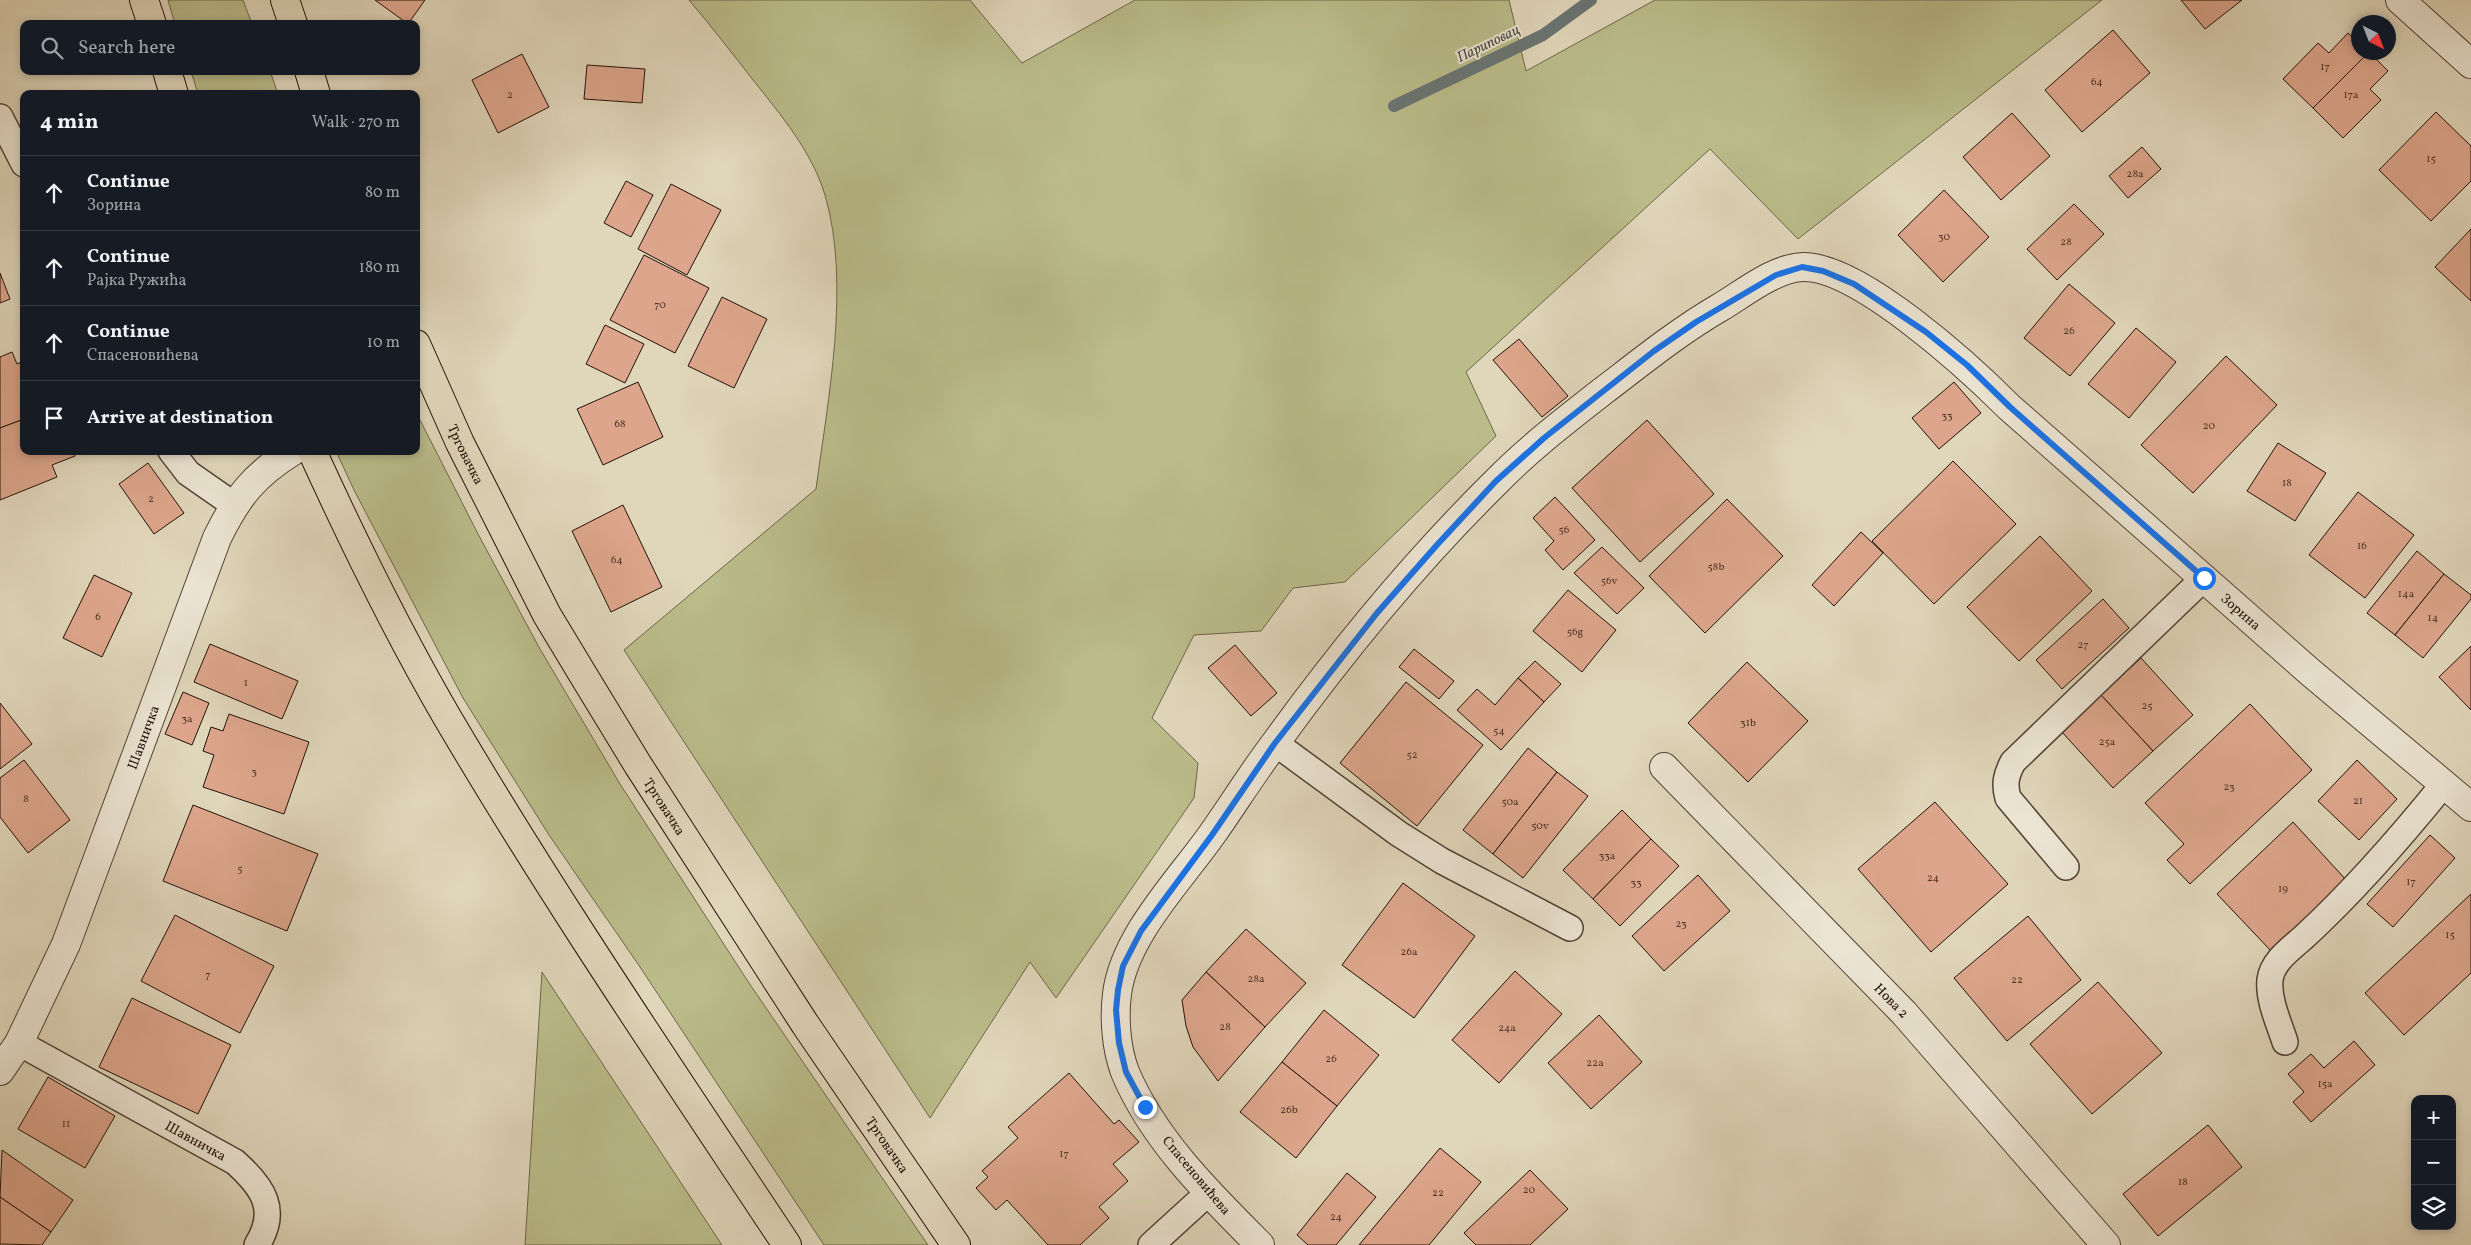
<!DOCTYPE html>
<html lang="en">
<head>
<meta charset="utf-8">
<style>
	body { margin:0; font-family:Vollkorn,serif; background:#20242c; color:#f1f3f6 }
	.controls { position:absolute; right:15px; bottom:15px; display:grid; overflow:hidden; border-radius:10px; box-shadow:0 2px 8px #0003 }
	.controls button { width:45px; height:45px; display:grid; place-items:center; padding:0; border:0; border-bottom:1px solid #363941; background:#171b24; color:#f1f3f6; font:25px sans-serif }
	.compass { position:absolute; left:2351px; top:15px; width:45px; height:45px; border-radius:50%; background:#171b24; box-shadow:0 2px 8px #0003; rotate:138deg }
	.stop { position:absolute; width:15px; height:15px; margin:-11px; border:4px solid #1a73e8; border-radius:50%; background:#fff }
	.stop.end { background:#1a73e8; border-color:#fff; box-shadow:0 1px 5px #0008 }
	.list { margin:0; padding:0; list-style:none }
	h2 { display:flex; justify-content:space-between; align-items:center; height:65px; margin:0; padding:0 20px; font-size:21px }
	h2 small { font-size:16px; font-weight:400; color:#9ea1a6 }
	.list li { display:grid; grid-template-columns:32px 1fr auto; gap:15px; align-items:center; box-sizing:border-box; height:75px; padding:0 20px; border-top:1px solid #363941 }
	.list b { display:block; font-size:19px; white-space:nowrap }
	.list p { margin:0; font-size:16px; white-space:nowrap; color:#9ea1a6 }
	.list em { font-size:16px; font-style:normal; color:#9ea1a6 }
	.icon { flex:none; width:28px; height:28px; fill:none; stroke:currentColor; stroke-width:2; stroke-linecap:round; stroke-linejoin:round }
	.map { position:relative; flex:none; width:2471px; height:1245px; overflow:hidden }
	.search { position:absolute; background:#171b24; box-shadow:0 2px 8px #0003; left:20px; top:20px; width:400px; height:55px; display:flex; align-items:center; gap:12px; box-sizing:border-box; padding:0 18px; border-radius:10px; color:#9ea1a6; font-size:19px }
	.panel { position:absolute; background:#171b24; box-shadow:0 2px 8px #0003; left:20px; top:90px; width:400px; height:365px; border-radius:10px }
	.map>svg:first-child { display:block }
	.green { fill:#babc8a; stroke:#6e664a }
	.lines { fill:none; stroke-linecap:round; stroke-linejoin:round }
	.stream { stroke:#697573; stroke-width:12 }
	.building { fill:#dda68c; stroke:#231109 }
	.service-casing { stroke:#524235; stroke-width:28 }
	.minor-casing { stroke:#524235; stroke-width:30 }
	.primary-casing { stroke:#231109; stroke-width:30 }
	.service { stroke:#ebe4d2; stroke-width:25 }
	.minor { stroke:#ebe4d2; stroke-width:28 }
	.primary { stroke:#e0d6ba; stroke-width:28 }
	.route { stroke:#1a73e8; stroke-width:6 }
	.labels { text-anchor:middle; stroke-width:4; stroke-linejoin:round; paint-order:stroke }
	.number-label { font-size:11px; fill:#52362a }
	.street-label { font-size:14px; fill:#231109; stroke:#ebe4d2 }
	.water-label { font-size:15px; font-style:italic; fill:#4c4b47; stroke:#ebe4d2 }
</style>
</head>
<body>
<div class="map">
<svg width="2471" height="1245" viewBox="0 0 2471 1245">
	<rect width="100%" height="100%" fill="#e0d6ba"/>
	<filter id="stains"><feTurbulence type="fractalNoise" baseFrequency=".004" numOctaves="4"/><feColorMatrix values="0 0 0 0 .2 0 0 0 0 .09 0 0 0 0 .02 0 0 0 .5 -.17"/></filter>
	<radialGradient id="worn" r=".72"><stop offset=".6" stop-color="#630" stop-opacity="0"/><stop offset="1" stop-color="#630" stop-opacity=".3"/></radialGradient>
	<!-- green -->
	<g class="green">
		<polygon points="168,0 243,0 252,24 175,24"/>
		<path d="M689,0H970L1022,63L1135,0H1509L1526,71L1655,0H2102L1798,239L1710,149L1466,372L1496,436L1345,582L1293,588L1261,631L1194,635L1152,718L1198,763L1194,798L1056,998L1030,962L930,1118L624,650L816,489C828,399 851,284 825,195C812,152 781,115 753,80C732,53 711,26 689,0Z"/>
		<polygon points="191,71 270,71 278,94 198,94"/>
		<polygon points="416,412 478,534 540,649 620,784 749,983 928,1245 824,1245 640,967 549,835 463,698 354,490 336,451 416,451"/>
		<polygon points="542,972 722,1245 525,1245"/>
	</g>
	<g class="lines">
		<!-- stream -->
		<polyline class="stream" points="1394,106 1543,35 1591,0"/>
	</g>
	<!-- building -->
	<g class="building">
		<polygon points="375,0 425,0 408,24"/>
		<polygon points="2181,0 2242,0 2205,29"/>
		<polygon points="2113,30 2150,73 2082,132 2045,90"/>
		<polygon points="2348,33 2358,42 2358,52 2369,52 2313,108 2283,79 2318,43 2329,53"/>
		<polygon points="2369,52 2388,71 2370,89 2381,100 2343,138 2313,108"/>
		<polygon points="522,54 549,107 498,133 472,80"/>
		<polygon points="587,65 645,69 642,103 584,99"/>
		<polygon points="2436,112 2471,146 2471,181 2431,221 2379,170"/>
		<polygon points="2012,113 2050,156 2001,200 1963,157"/>
		<polygon points="2142,147 2161,169 2128,198 2109,176"/>
		<polygon points="626,181 653,195 631,237 604,223"/>
		<polygon points="671,184 721,210 687,275 638,249"/>
		<polygon points="1944,190 1989,237 1943,282 1898,235"/>
		<polygon points="2074,204 2104,234 2057,280 2027,249"/>
		<polygon points="2471,229 2471,301 2435,267"/>
		<polygon points="644,255 709,288 675,353 610,320"/>
		<polygon points="0,273 10,299 0,303"/>
		<polygon points="2069,284 2115,323 2070,376 2024,338"/>
		<polygon points="722,297 767,319 734,388 688,366"/>
		<polygon points="605,325 644,344 625,383 586,364"/>
		<polygon points="2136,328 2176,362 2129,418 2088,384"/>
		<polygon points="1519,339 1568,396 1542,417 1493,360"/>
		<polygon points="12,352 17,364 24,361 24,419 0,428 0,357"/>
		<polygon points="2226,356 2277,405 2193,493 2141,445"/>
		<polygon points="638,382 663,437 603,465 577,409"/>
		<polygon points="1954,382 1981,413 1939,449 1912,418"/>
		<polygon points="24,419 24,451 73,451 75,456 52,465 57,477 0,500 0,428"/>
		<polygon points="1647,420 1714,494 1640,562 1572,488"/>
		<polygon points="2278,443 2326,473 2295,521 2247,491"/>
		<polygon points="1953,461 2016,524 1934,604 1872,541"/>
		<polygon points="148,463 184,513 154,534 119,484"/>
		<polygon points="2358,492 2414,535 2365,598 2309,555"/>
		<polygon points="1555,497 1595,540 1563,570 1545,550 1554,541 1533,518"/>
		<polygon points="1727,499 1783,556 1705,633 1649,576"/>
		<polygon points="623,505 662,587 611,612 572,531"/>
		<polygon points="1861,532 1883,553 1834,606 1812,585"/>
		<polygon points="2040,536 2092,591 2019,661 1967,607"/>
		<polygon points="1602,547 1644,588 1617,614 1574,573"/>
		<polygon points="2417,551 2444,574 2395,635 2367,613"/>
		<polygon points="2444,574 2471,595 2471,599 2423,658 2395,635"/>
		<polygon points="94,575 132,593 102,657 63,638"/>
		<polygon points="1568,590 1616,630 1582,672 1533,631"/>
		<polygon points="2103,599 2129,628 2062,689 2036,660"/>
		<polygon points="210,644 298,681 282,719 194,682"/>
		<polygon points="1235,645 1277,693 1251,716 1208,668"/>
		<polygon points="2471,646 2471,710 2439,677"/>
		<polygon points="1414,649 1454,681 1439,699 1399,667"/>
		<polygon points="2141,658 2193,715 2153,751 2101,695"/>
		<polygon points="1535,661 1561,684 1544,702 1518,678"/>
		<polygon points="1747,662 1808,721 1748,782 1688,723"/>
		<polygon points="1518,678 1544,702 1501,750 1457,710 1477,689 1495,705"/>
		<polygon points="1406,682 1483,745 1417,826 1340,763"/>
		<polygon points="183,692 209,703 192,745 165,734"/>
		<polygon points="2101,695 2153,751 2113,788 2061,731"/>
		<polygon points="0,703 32,744 0,769"/>
		<polygon points="2250,704 2312,770 2190,884 2167,860 2184,844 2145,803"/>
		<polygon points="229,714 309,742 284,814 203,787 214,755 203,751 211,727 223,731"/>
		<polygon points="1528,748 1557,772 1493,854 1463,830"/>
		<polygon points="24,760 70,820 28,853 0,817 0,778"/>
		<polygon points="2357,760 2397,799 2359,840 2318,801"/>
		<polygon points="1557,772 1588,796 1523,878 1493,854"/>
		<polygon points="1935,802 2008,884 1931,952 1858,869"/>
		<polygon points="193,805 318,854 287,931 163,881"/>
		<polygon points="1622,810 1651,839 1593,899 1563,870"/>
		<polygon points="2293,822 2348,882 2273,953 2217,894"/>
		<polygon points="2430,835 2455,858 2393,927 2367,904"/>
		<polygon points="1651,839 1679,866 1620,926 1593,899"/>
		<polygon points="1698,875 1730,911 1664,971 1632,936"/>
		<polygon points="1403,883 1475,936 1414,1018 1342,965"/>
		<polygon points="2471,894 2471,973 2404,1035 2365,993"/>
		<polygon points="175,915 274,966 240,1033 141,981"/>
		<polygon points="2028,916 2081,980 2007,1041 1954,978"/>
		<polygon points="1246,929 1306,983 1265,1027 1206,972"/>
		<polygon points="1515,971 1562,1014 1499,1083 1452,1040"/>
		<polygon points="1206,972 1265,1027 1218,1081 1193,1047 1186,1026 1182,1000"/>
		<polygon points="2098,982 2162,1053 2092,1114 2030,1044"/>
		<polygon points="132,998 231,1045 198,1114 99,1067"/>
		<polygon points="1324,1010 1379,1055 1337,1106 1282,1062"/>
		<polygon points="1599,1015 1642,1062 1591,1109 1548,1063"/>
		<polygon points="2354,1041 2375,1065 2311,1122 2293,1102 2304,1092 2288,1074 2311,1054 2324,1068"/>
		<polygon points="1282,1062 1337,1106 1296,1158 1240,1112"/>
		<polygon points="1069,1073 1114,1124 1119,1120 1139,1142 1113,1164 1128,1181 1099,1207 1109,1218 1080,1245 1048,1245 1007,1200 996,1210 976,1188 988,1177 982,1171 1018,1138 1008,1127"/>
		<polygon points="48,1077 115,1116 85,1168 18,1129"/>
		<polygon points="2208,1125 2242,1167 2158,1236 2123,1194"/>
		<polygon points="1440,1148 1481,1182 1429,1245 1359,1245"/>
		<polygon points="2,1150 73,1200 51,1232 0,1197"/>
		<polygon points="1530,1170 1568,1209 1530,1245 1476,1245 1464,1233"/>
		<polygon points="1347,1173 1376,1197 1336,1245 1308,1245 1297,1235"/>
		<polygon points="0,1197 51,1232 42,1245 0,1244"/>
	</g>
	<g class="lines">
		<defs>
			<g id="service">
				<polyline points="0,117 24,164"/>
				<polyline points="171,451 188,473 234,505"/>
				<polyline points="1275,743 1399,834 1442,861 1570,928"/>
				<path d="M2066,867L2008,798C2004,784 2006,775 2013,762L2204,578"/>
				<path d="M2285,1042C2279,1023 2268,1000 2270,980C2272,961 2292,948 2305,936C2355,890 2400,838 2443,785"/>
				<path id="s1" d="M19,1043L235,1162C263,1187 279,1210 257,1245"/>
				<polyline points="1151,1245 1208,1193"/>
			</g>
			<g id="minor">
				<polyline points="2400,0 2471,64"/>
				<path id="s2" d="M1664,767L1904,1013L2106,1245"/>
				<path id="s3" d="M0,1071L19,1043L66,944L217,538C237,497 254,475 293,451"/>
				<path id="s4" d="M1260,1245C1209,1194 1153,1139 1125,1072C1116,1048 1114,1018 1117,994C1124,936 1180,880 1213,833C1234,803 1254,771 1276,742C1342,651 1415,562 1495,483C1528,449 1566,420 1603,391C1641,362 1678,332 1719,308C1743,294 1774,268 1803,267C1859,266 1970,368 2009,407L2310,672L2471,807"/>
			</g>
			<g id="primary">
				<polyline points="144,0 152,24"/>
				<polyline points="285,0 293,24"/>
				<polyline points="167,71 174,94"/>
				<polyline points="309,71 316,94"/>
				<path id="s5" d="M416,344L460,443L547,615L582,673L638,765L805,1024L956,1245"/>
				<path d="M312,451C353,541 397,631 447,717C553,897 671,1070 787,1245"/>
			</g>
		</defs>
		<!-- service casing -->
		<use href="#service" class="service-casing"/>
		<!-- minor casing -->
		<use href="#minor" class="minor-casing"/>
		<!-- primary casing -->
		<use href="#primary" class="primary-casing"/>
		<!-- service -->
		<use href="#service" class="service"/>
		<!-- minor -->
		<use href="#minor" class="minor"/>
		<!-- primary -->
		<use href="#primary" class="primary"/>
	</g>
	<g class="lines">
		<!-- route -->
		<polyline class="route" points="1145,1107 1126,1072 1119,1043 1116,1010 1118,990 1123,966 1141,931 1212,835 1275,743 1377,613 1436,546 1496,481 1544,438 1654,351 1696,322 1776,275 1802,267 1823,271 1854,284 1926,332 1967,365 2010,407 2204,578"/>
	</g>
	<g class="labels">
		<!-- number labels -->
		<g class="number-label">
			<text x="2325" y="70">17</text>
			<text x="2097" y="85">64</text>
			<text x="510" y="98">2</text>
			<text x="2351" y="98">17a</text>
			<text x="2431" y="162">15</text>
			<text x="2135" y="177">28a</text>
			<text x="1944" y="240">30</text>
			<text x="2066" y="245">28</text>
			<text x="660" y="308">70</text>
			<text x="2069" y="334">26</text>
			<text x="1947" y="419">33</text>
			<text x="620" y="427">68</text>
			<text x="2209" y="429">20</text>
			<text x="2287" y="486">18</text>
			<text x="151" y="502">2</text>
			<text x="1564" y="533">56</text>
			<text x="2362" y="549">16</text>
			<text x="617" y="563">64</text>
			<text x="1716" y="570">58b</text>
			<text x="1609" y="584">56v</text>
			<text x="2406" y="597">14a</text>
			<text x="98" y="620">6</text>
			<text x="2433" y="621">14</text>
			<text x="1575" y="635">56g</text>
			<text x="2083" y="648">27</text>
			<text x="246" y="686">1</text>
			<text x="2147" y="709">25</text>
			<text x="187" y="722">3a</text>
			<text x="1748" y="726">31b</text>
			<text x="1499" y="734">54</text>
			<text x="2107" y="745">25a</text>
			<text x="1412" y="758">52</text>
			<text x="254" y="775">3</text>
			<text x="2229" y="790">23</text>
			<text x="26" y="802">8</text>
			<text x="2358" y="804">21</text>
			<text x="1510" y="805">50a</text>
			<text x="1540" y="829">50v</text>
			<text x="1607" y="859">33a</text>
			<text x="240" y="872">5</text>
			<text x="1933" y="881">24</text>
			<text x="2411" y="885">17</text>
			<text x="1636" y="886">33</text>
			<text x="2283" y="892">19</text>
			<text x="1681" y="927">23</text>
			<text x="2450" y="938">15</text>
			<text x="1409" y="955">26a</text>
			<text x="208" y="978">7</text>
			<text x="1256" y="982">28a</text>
			<text x="2017" y="983">22</text>
			<text x="1225" y="1030">28</text>
			<text x="1507" y="1031">24a</text>
			<text x="1331" y="1062">26</text>
			<text x="1595" y="1066">22a</text>
			<text x="2325" y="1087">15a</text>
			<text x="1289" y="1113">26b</text>
			<text x="66" y="1127">11</text>
			<text x="1064" y="1157">17</text>
			<text x="2183" y="1185">18</text>
			<text x="1529" y="1193">20</text>
			<text x="1438" y="1196">22</text>
			<text x="1336" y="1220">24</text>
		</g>
		<!-- street labels -->
		<g class="street-label">
			<text dy="5" stroke="none"><textPath href="#s5" startOffset="121">Трговачка</textPath></text>
			<text dy="5" stroke="none"><textPath href="#s4" startOffset="1881">Зорина</textPath></text>
			<text dy="5" stroke="none"><textPath href="#s3" startOffset="364">Шавничка</textPath></text>
			<text dy="5" stroke="none"><textPath href="#s5" startOffset="526">Трговачка</textPath></text>
			<text dy="5" stroke="none"><textPath href="#s2" startOffset="326">Нова 2</textPath></text>
			<text dy="5" stroke="none"><textPath href="#s1" startOffset="202">Шавничка</textPath></text>
			<text dy="5" stroke="none"><textPath href="#s5" startOffset="931">Трговачка</textPath></text>
			<text transform="translate(1197 1175) rotate(50)" y="5">Спасеновићева</text>
		</g>
		<!-- water labels -->
		<g class="water-label">
			<text transform="translate(1488 43) rotate(-26)" y="5">Париповац</text>
		</g>
	</g>
	<rect width="100%" height="100%" filter="url(#stains)"/>
	<rect width="100%" height="100%" fill="url(#worn)"/>
</svg>
<div class="controls">
<button>+</button>
<button>−</button>
<button><svg class="icon" aria-label="layers" viewBox="0 0 24 24"><path d="M12 4l9 5-9 5-9-5zM3 14l9 5 9-5"/></svg></button>
</div>
<svg class="compass" viewBox="-18 -18 36 36"><path d="M0-13l5 13h-10z" fill="#e53935"/><path d="M0 13l5-13h-10z" fill="#9ea1a6"/></svg>
<div class="stop" style="left:2204px;top:578px"></div>
<div class="stop end" style="left:1145px;top:1107px"></div>
<div class="search"><svg class="icon" aria-label="search" viewBox="0 0 24 24"><circle cx="10" cy="10" r="6"/><path d="M15 15l6 6"/></svg>Search here</div>
<section class="panel">
<h2>4 min<small>Walk · 270 m</small></h2>
<ul class="list">
<li><svg class="icon" aria-label="ahead" viewBox="0 0 24 24"><path d="M12 20V5M6 11l6-6 6 6"/></svg><div><b>Continue</b><p>Зорина</p></div><em>80 m</em></li>
<li><svg class="icon" aria-label="ahead" viewBox="0 0 24 24"><path d="M12 20V5M6 11l6-6 6 6"/></svg><div><b>Continue</b><p>Рајка Ружића</p></div><em>180 m</em></li>
<li><svg class="icon" aria-label="ahead" viewBox="0 0 24 24"><path d="M12 20V5M6 11l6-6 6 6"/></svg><div><b>Continue</b><p>Спасеновићева</p></div><em>10 m</em></li>
<li><svg class="icon" aria-label="arrive" viewBox="0 0 24 24"><path d="M6 21V4h12l-3 4 3 4H6"/></svg><div><b>Arrive at destination</b></div></li>
</ul>
</section>
</div>
</body>
</html>
